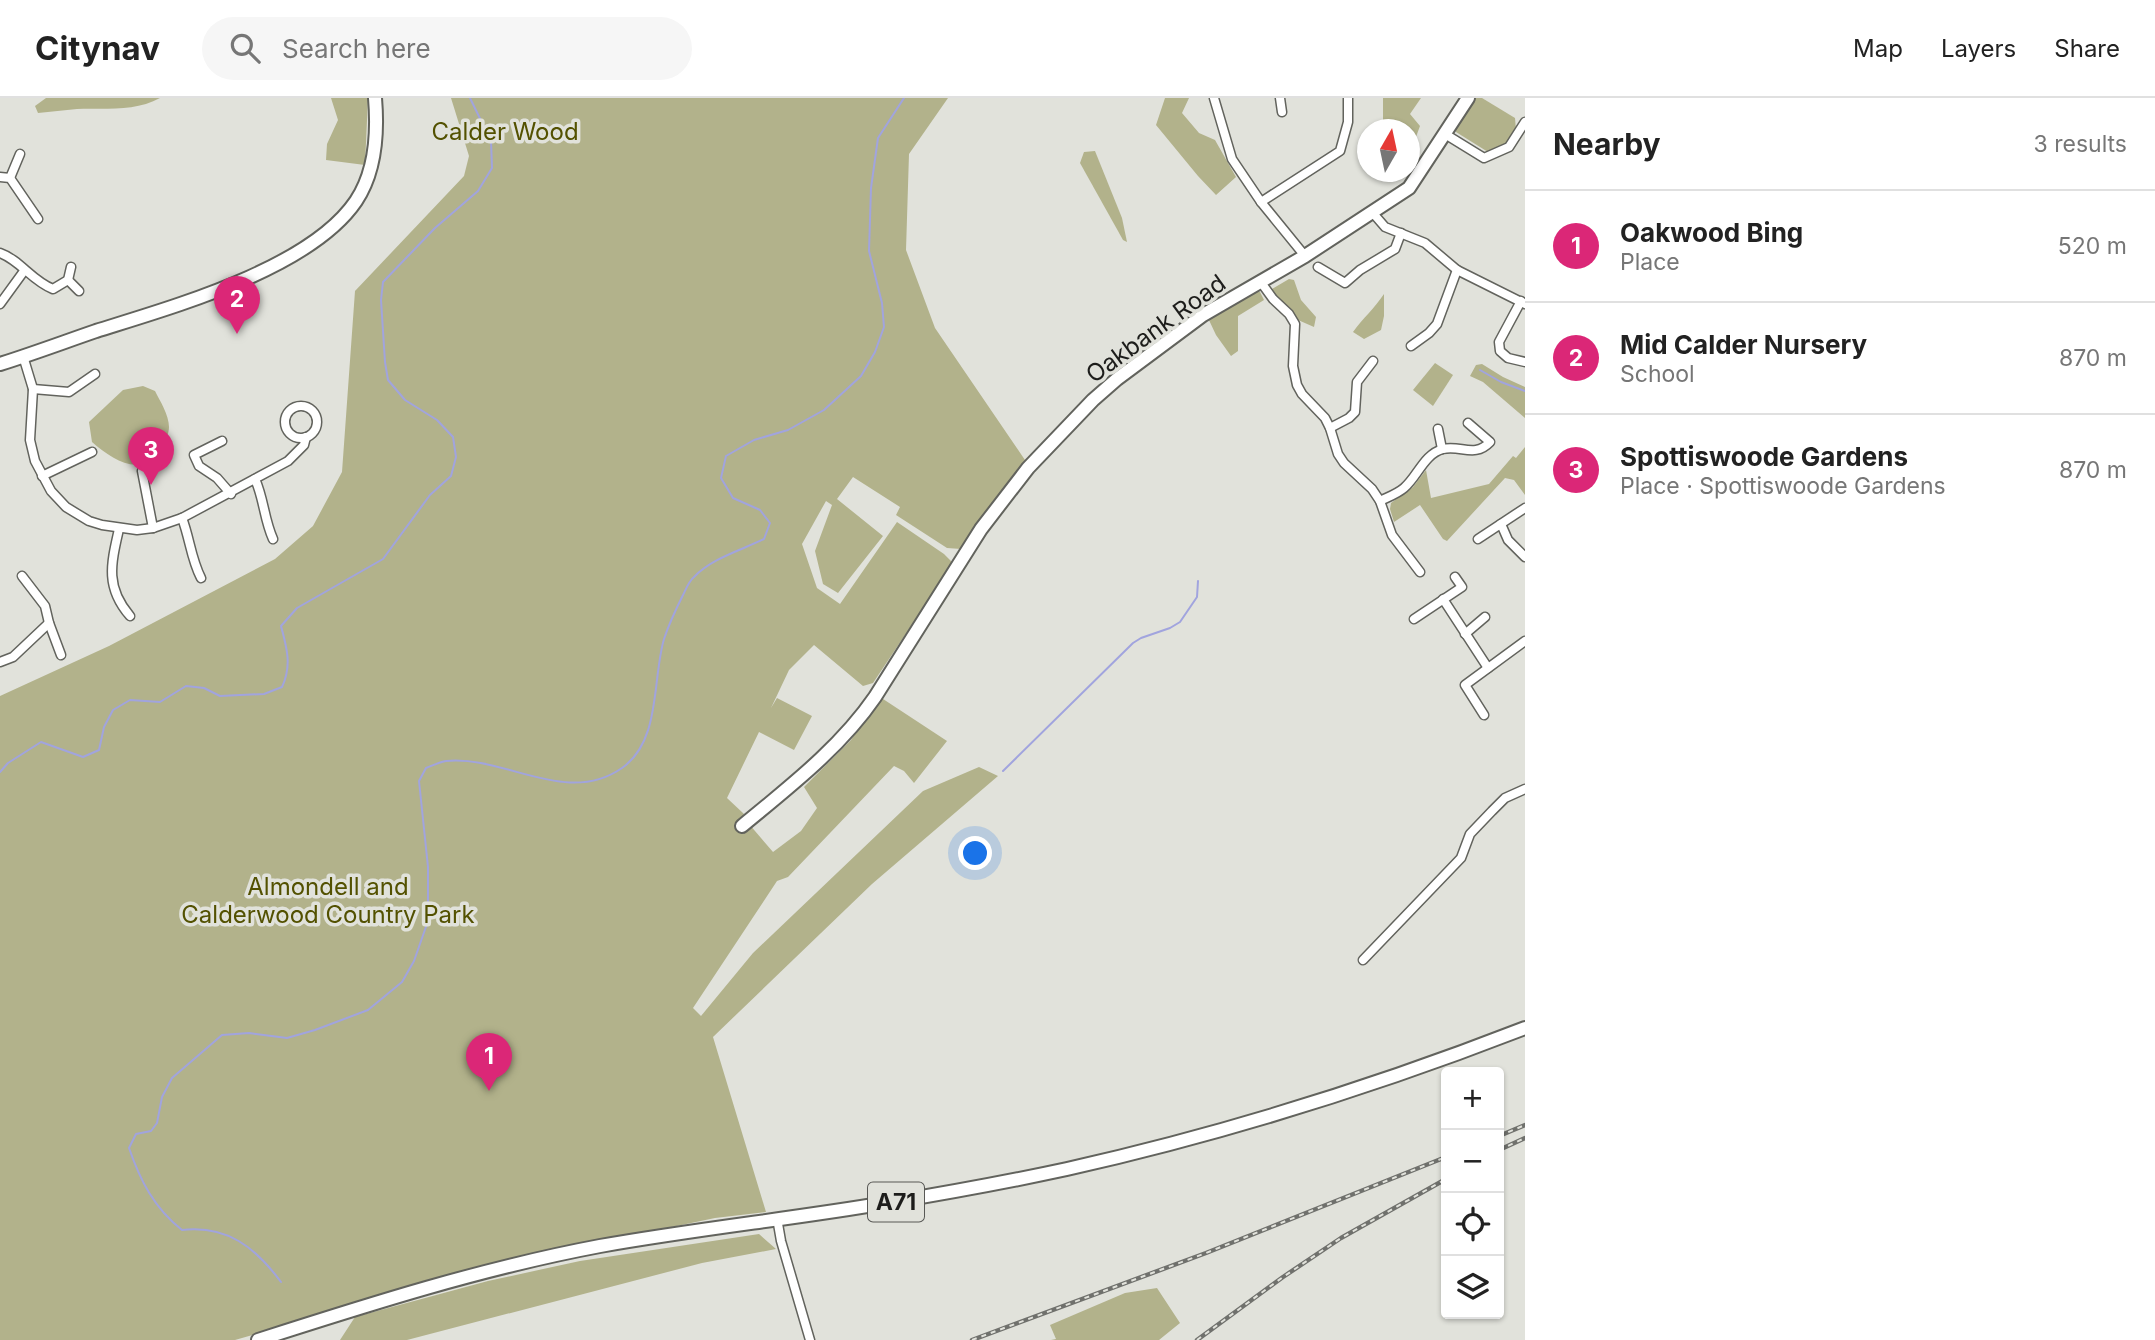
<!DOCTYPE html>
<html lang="en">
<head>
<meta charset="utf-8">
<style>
	body { margin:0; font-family:Inter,sans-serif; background:#f6f6f6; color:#222 }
	.controls { position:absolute; right:21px; bottom:21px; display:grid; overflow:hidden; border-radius:7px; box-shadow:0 2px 5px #0004 }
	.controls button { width:63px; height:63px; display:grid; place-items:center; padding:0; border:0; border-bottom:2px solid #e0e0e0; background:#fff; color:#222; font:35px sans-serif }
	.compass { position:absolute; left:1357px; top:21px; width:63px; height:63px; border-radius:50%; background:#fff; box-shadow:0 2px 5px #0004; rotate:9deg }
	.you { position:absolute; left:976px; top:756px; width:24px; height:24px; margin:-18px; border:5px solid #fff; border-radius:50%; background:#1a73e8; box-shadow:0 0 0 10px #1a73e833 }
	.badge { display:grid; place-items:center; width:46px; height:46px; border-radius:50%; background:#db2777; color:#fff; font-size:23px; font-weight:700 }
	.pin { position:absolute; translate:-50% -58px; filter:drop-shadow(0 2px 4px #0008) }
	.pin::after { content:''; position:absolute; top:37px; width:24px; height:21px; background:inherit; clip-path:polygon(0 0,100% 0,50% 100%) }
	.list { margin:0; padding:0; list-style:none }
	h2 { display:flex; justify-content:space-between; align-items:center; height:91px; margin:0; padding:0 28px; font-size:30px }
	h2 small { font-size:23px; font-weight:400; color:#767676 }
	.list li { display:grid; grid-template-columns:46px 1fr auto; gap:21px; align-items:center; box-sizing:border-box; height:112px; padding:0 28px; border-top:2px solid #e0e0e0 }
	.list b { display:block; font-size:26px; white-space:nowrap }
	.list p { margin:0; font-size:23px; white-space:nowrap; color:#767676 }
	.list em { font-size:23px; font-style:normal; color:#767676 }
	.icon { flex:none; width:38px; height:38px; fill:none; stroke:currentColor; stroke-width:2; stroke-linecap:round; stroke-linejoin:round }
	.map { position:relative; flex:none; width:1525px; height:1242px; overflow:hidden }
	header { display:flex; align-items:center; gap:42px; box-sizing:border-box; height:98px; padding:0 35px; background:#fff; border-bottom:2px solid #e0e0e0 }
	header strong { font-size:33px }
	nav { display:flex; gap:38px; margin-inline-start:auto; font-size:24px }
	.search { width:490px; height:63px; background:#f6f6f6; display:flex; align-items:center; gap:18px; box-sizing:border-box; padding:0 24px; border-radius:38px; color:#767676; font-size:26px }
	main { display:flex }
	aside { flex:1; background:#fff }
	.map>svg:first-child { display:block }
	.green { fill:#b2b28b }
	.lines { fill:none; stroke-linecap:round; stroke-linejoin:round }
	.stream { stroke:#a1a4de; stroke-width:2 }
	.street-casing { stroke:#62635d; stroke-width:11 }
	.secondary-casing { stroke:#62635d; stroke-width:16 }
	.primary-casing { stroke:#62635d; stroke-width:16 }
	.street { stroke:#fff; stroke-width:8 }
	.secondary { stroke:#fff; stroke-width:12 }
	.primary { stroke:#fff; stroke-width:12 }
	.rail-casing { stroke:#70716d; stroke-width:4.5 }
	.rail { stroke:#e1e2db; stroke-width:2; stroke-dasharray:5; stroke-linecap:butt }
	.labels { text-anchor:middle; stroke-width:7; stroke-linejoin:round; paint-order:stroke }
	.shield { fill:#e1e2db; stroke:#585855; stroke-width:2 }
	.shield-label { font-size:23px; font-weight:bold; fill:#1d1d1b }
	.park-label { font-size:24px; fill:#535101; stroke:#e1e2db }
	.street-label { font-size:24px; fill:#1d1d1b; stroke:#e1e2db }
</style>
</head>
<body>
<header>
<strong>Citynav</strong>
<div class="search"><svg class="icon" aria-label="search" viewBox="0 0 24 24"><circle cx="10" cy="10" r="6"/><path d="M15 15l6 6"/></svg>Search here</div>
<nav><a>Map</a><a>Layers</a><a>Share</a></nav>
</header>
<main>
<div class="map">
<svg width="1525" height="1242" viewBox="0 0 1525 1242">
	<rect width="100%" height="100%" fill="#e1e2db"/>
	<!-- green -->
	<g class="green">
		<path d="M46,0H160C135,14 104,10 77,11C64,12 51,14 38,15L35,8Z"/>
		<polygon points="331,0 368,0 365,67 326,62 327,46 338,22"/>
		<polygon points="451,0 948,0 909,56 906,152 935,230 1027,365 961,451 947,450 896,417 900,409 853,379 837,401 883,438 838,495 823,486 815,453 832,407 826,403 802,446 817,490 840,506 897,424 944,456 953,465 873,585 863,588 814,547 789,572 771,610 777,600 812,618 794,652 759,634 727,700 744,716 743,719 773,754 801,733 817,710 804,689 851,642 880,599 947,643 914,685 904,673 894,668 788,779 777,783 693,910 701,918 753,855 923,693 979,669 998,678 872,786 713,939 766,1114 715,1120 499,1165 235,1242 0,1242 0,598 109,548 275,461 313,428 342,374 355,193 464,78 469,58"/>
		<polygon points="1165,0 1189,0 1182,15 1199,35 1215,42 1236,79 1216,97 1198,78 1156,27"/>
		<polygon points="1383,0 1421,0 1410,16 1420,28 1410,55 1409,32 1383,31"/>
		<polygon points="1472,0 1482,0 1515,20 1516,32 1505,47 1488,54 1456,34 1455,30"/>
		<polygon points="1095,53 1122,120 1127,144 1123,142 1080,65 1084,54"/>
		<polygon points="1289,181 1294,182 1301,202 1316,219 1314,229 1298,222 1289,209 1272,194 1272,191"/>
		<polygon points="1256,193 1260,194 1264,202 1238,218 1238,253 1231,258 1216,237 1208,220"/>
		<path d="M1384,196V218L1381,232L1364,241L1353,234C1363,220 1374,211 1384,196Z"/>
		<polygon points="1435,265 1453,277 1433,308 1413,292"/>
		<polygon points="1482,266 1503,279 1525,289 1525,320 1483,284 1470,278 1476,267"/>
		<path d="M143,288L155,293C160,303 169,317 169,329C169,336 165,343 161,349C143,382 113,362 92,344L89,324L123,292Z"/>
		<polygon points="1525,349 1525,397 1514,382 1505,380 1447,443 1443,441 1420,407 1394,424 1390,411 1391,405 1413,389 1426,372 1431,400 1489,386 1513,358 1516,360"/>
		<polygon points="759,1136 776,1151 702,1165 407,1242 340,1242 355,1219 488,1183 580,1163"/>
		<polygon points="1157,1190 1180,1225 1159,1242 1051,1242 1056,1241 1050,1227 1125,1195"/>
	</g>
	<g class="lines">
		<!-- stream -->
		<g class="stream">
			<polyline points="1480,272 1501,284 1525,293"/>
			<polyline points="1003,673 1133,545 1141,540 1170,530 1180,524 1197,499 1198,483"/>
			<path d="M0,674L8,665L41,644L83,659L99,652L104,629L113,612L130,602L160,604L186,588L204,590L220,598L264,596L282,589C292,568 287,550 281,528L297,510L383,461L430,397L451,378L456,359L453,339L437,322L405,302L388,282L385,264L381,202L383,184L435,130L478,93L492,70L491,43L470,0"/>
			<path d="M281,1184C255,1149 227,1127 182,1132C154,1110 140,1082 129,1050L136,1036L151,1033L157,1025L162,999L172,980L222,937L249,935L287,940L315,932L368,912L402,884L414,863L428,823V769L419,683L426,670C432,668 439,664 446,663C505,657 566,709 622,670C661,643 652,582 664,541C669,526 676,511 683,497C686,491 689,483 694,479C712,460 742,452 764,441L770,425L760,412L733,400L721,380L726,358L754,342L788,332L824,312L861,278L875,254L884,229L882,205L869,153L871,90L878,40L904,0"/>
		</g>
		<defs>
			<g id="street">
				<polyline points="1214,0 1232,61 1261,104 1305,158"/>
				<polyline points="1280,0 1282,14"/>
				<polyline points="1445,36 1484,60 1509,49 1525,24"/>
				<polyline points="0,79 10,80 38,121"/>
				<polyline points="10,80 20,56"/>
				<polyline points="1261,104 1340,53 1348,24 1348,0"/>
				<polyline points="1372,114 1385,129 1425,145 1457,172 1525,206"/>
				<path d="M0,155C20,162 32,183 53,191L68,182L71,169"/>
				<polyline points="1318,169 1345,185 1360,172 1395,151 1401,135"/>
				<polyline points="68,182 79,193"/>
				<polyline points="1260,183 1273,201 1289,216 1295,226 1293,268 1297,287 1302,296 1325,320 1330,330 1338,356 1344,365 1372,391 1380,403 1392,437 1420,474"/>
				<polyline points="1521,203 1499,244 1500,253 1508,260 1525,264"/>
				<polyline points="0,206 24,173"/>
				<polyline points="1411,248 1429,235 1437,226 1457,172"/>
				<polyline points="23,258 33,291 30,342 35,363 51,393 66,409 89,423 102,427 137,432 153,430 182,420 288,363 304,347 306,339"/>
				<polyline points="33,291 69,294 95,276"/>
				<circle cx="301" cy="324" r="16"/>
				<polyline points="1330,330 1349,320 1355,314 1357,284 1373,263"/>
				<polyline points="1438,331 1442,351"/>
				<polyline points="222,343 194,357 199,368 217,380 231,396"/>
				<polyline points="142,373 153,430"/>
				<polyline points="42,378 92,354"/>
				<path d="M255,381C264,401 264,421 273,441"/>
				<path d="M1380,403C1388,399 1397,396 1404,390C1418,378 1424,356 1443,351C1461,347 1475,360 1490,344L1468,325"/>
				<path d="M182,420C190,441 191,461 201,480"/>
				<polyline points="1501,426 1508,442 1525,459"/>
				<path d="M119,431C111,466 105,489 130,518"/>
				<polyline points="1478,441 1525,410"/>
				<polyline points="22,478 45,508 49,525 61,557"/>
				<polyline points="1443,501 1488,570"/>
				<polyline points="1414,521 1462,489 1455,479"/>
				<polyline points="1465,536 1485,519"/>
				<polyline points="0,564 13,559 49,525"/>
				<polyline points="1484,617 1465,587 1525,543"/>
				<polyline points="1363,862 1461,760 1470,736 1492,713 1505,700 1525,691"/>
				<polyline points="777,1120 781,1143 810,1242"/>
			</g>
			<g id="secondary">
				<path d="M0,266C32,256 64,244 96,233C172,209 310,171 356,103C376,73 378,35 375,0"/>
				<path d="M742,728C789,689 840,650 875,599L981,431L1028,370L1093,302L1117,281L1203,217L1305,158L1409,90L1468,0"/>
			</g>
			<path id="primary" d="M258,1242C370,1206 483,1170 600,1148C695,1131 791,1121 886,1105C946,1095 1007,1084 1067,1071C1223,1036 1376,988 1525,930"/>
		</defs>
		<!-- street casing -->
		<use href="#street" class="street-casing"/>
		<!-- secondary casing -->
		<use href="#secondary" class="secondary-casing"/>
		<!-- primary casing -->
		<use href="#primary" class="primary-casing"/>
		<!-- street -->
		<use href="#street" class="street"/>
		<!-- secondary -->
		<use href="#secondary" class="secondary"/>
		<!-- primary -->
		<use href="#primary" class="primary"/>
		<defs>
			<g id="rail">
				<polyline points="1499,1038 1525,1027"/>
				<polyline points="1499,1052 1525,1040"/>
				<polyline points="972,1242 1206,1155 1446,1059"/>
				<polyline points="1197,1242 1283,1179 1341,1140 1446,1081"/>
			</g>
		</defs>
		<!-- rail casing -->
		<use href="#rail" class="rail-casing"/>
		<!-- rail -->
		<use href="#rail" class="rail"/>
	</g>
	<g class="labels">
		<!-- shield labels -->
		<rect class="shield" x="868" y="1084.5" width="56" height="39" rx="5"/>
		<g class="shield-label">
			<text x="896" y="1112">A71</text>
		</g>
		<!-- park labels -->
		<g class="park-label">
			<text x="505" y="42">Calder Wood</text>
			<text x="328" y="797">Almondell and<tspan x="328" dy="28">Calderwood Country Park</tspan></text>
		</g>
		<!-- street labels -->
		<g class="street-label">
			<text transform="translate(1156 231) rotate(-36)" y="8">Oakbank Road</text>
		</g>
	</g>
</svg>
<div class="controls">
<button>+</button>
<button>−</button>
<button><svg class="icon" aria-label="locate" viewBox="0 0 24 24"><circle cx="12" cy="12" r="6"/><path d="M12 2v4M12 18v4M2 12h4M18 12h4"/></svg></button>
<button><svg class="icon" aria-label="layers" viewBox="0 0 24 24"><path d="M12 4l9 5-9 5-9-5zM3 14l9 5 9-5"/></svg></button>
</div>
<svg class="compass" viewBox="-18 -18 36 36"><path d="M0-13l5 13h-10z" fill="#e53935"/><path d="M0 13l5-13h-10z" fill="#767676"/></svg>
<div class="you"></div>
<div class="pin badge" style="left:489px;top:993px">1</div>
<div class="pin badge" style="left:237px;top:236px">2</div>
<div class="pin badge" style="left:151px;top:387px">3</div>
</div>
<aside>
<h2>Nearby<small>3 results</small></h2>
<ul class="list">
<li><span class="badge">1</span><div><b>Oakwood Bing</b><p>Place</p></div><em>520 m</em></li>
<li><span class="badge">2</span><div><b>Mid Calder Nursery</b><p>School</p></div><em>870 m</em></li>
<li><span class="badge">3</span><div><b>Spottiswoode Gardens</b><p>Place · Spottiswoode Gardens</p></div><em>870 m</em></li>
</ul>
</aside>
</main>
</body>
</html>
